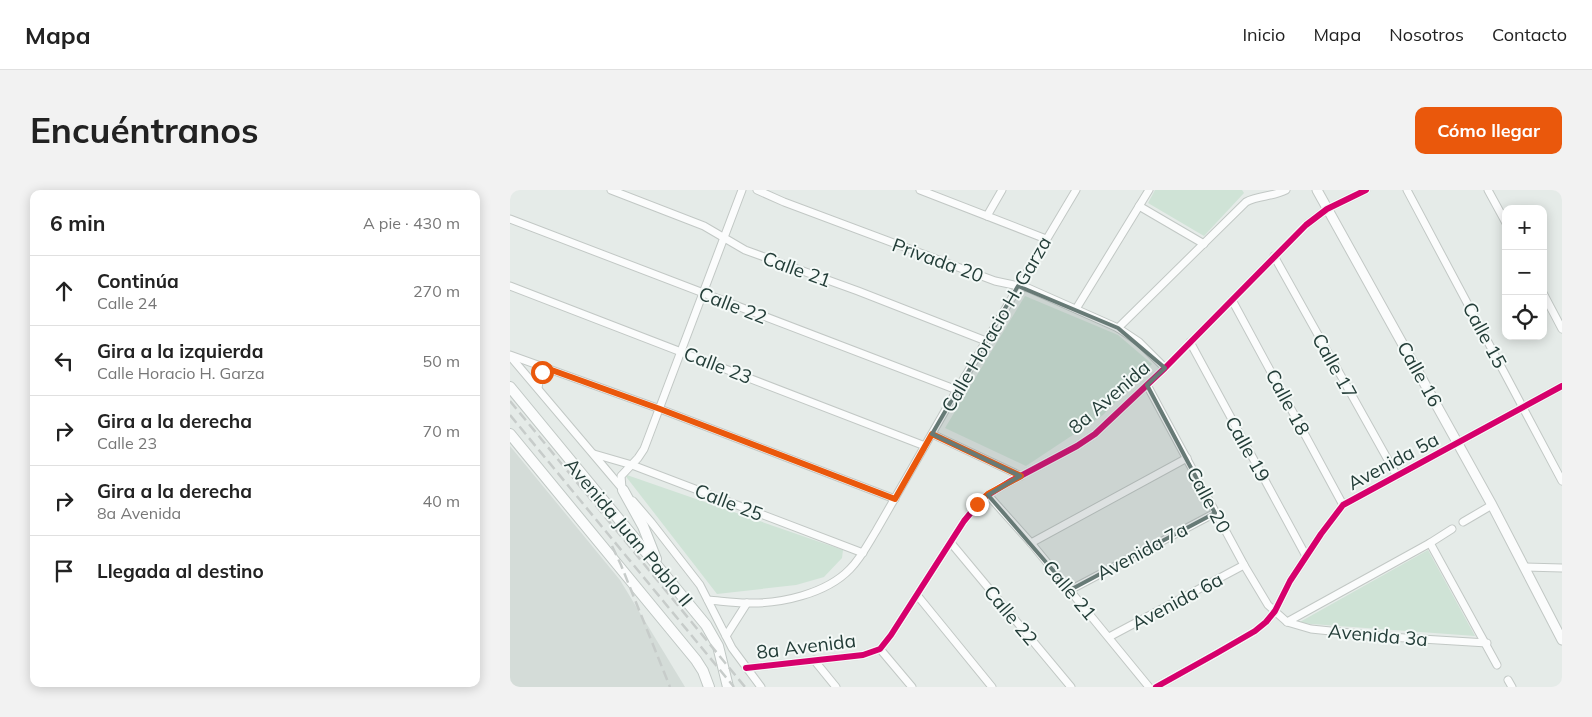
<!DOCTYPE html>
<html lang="es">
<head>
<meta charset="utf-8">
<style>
	body { margin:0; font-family:Mulish,sans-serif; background:#f2f2f2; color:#222 }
	.controls { position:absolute; right:15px; top:15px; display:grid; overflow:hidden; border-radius:10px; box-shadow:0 2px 12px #0003 }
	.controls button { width:45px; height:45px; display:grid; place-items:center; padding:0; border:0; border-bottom:1px solid #e0e0e0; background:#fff; color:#222; font:25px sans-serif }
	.stop { position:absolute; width:15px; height:15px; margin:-11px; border:4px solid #ea580c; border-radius:50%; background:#fff }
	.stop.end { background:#ea580c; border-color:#fff; box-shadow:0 1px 5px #0008 }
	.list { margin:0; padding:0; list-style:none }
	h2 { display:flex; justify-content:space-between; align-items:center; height:65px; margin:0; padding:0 20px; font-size:21px }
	h2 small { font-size:16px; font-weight:400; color:#767676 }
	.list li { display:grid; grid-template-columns:32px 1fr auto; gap:15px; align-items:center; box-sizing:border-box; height:70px; padding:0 20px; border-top:1px solid #e0e0e0 }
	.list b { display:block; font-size:19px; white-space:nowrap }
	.list p { margin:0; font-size:16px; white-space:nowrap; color:#767676 }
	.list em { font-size:16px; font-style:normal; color:#767676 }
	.icon { flex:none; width:28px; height:28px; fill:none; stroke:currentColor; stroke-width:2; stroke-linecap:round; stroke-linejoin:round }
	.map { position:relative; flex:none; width:1052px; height:497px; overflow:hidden; border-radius:10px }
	header { display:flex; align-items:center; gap:30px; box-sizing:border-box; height:70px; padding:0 25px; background:#fff; border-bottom:1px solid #e0e0e0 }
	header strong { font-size:24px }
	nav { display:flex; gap:28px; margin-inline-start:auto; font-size:18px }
	.intro { display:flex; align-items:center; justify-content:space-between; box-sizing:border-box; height:120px; padding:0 30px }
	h1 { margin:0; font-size:35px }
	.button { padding:12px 22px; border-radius:10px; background:#ea580c; color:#fff; font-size:18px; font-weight:700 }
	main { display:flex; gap:30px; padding:0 30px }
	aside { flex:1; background:#fff; border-radius:10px; box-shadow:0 2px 12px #0003 }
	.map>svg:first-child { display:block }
	.built { fill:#d4dcd8 }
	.green { fill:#cfe3d6 }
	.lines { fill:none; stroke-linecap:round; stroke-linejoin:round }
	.minor-casing { stroke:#c2c8c5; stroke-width:9 }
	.tertiary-casing { stroke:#c2c8c5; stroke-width:11 }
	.secondary-casing { stroke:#c1c8c5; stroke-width:12 }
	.minor { stroke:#fbfcfc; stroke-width:7 }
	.tertiary { stroke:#fbfcfc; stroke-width:9 }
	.secondary { stroke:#fbfcfc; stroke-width:10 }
	.rail { stroke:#c7ccca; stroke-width:2.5; stroke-dasharray:10 5; stroke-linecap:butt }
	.cycleway-casing { stroke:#f4f9f7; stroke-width:9 }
	.cycleway { stroke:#d6006c; stroke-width:6 }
	.route { stroke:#ea580c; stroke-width:6 }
	.marked { fill:#677a76; fill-opacity:0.2; stroke:#677a76; stroke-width:4; stroke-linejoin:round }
	.labels { text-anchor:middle; stroke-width:4; stroke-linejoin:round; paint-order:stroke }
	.street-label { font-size:19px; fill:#233d38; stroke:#f4f9f7 }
</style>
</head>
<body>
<header>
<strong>Mapa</strong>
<nav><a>Inicio</a><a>Mapa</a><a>Nosotros</a><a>Contacto</a></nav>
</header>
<div class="intro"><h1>Encuéntranos</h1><a class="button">Cómo llegar</a></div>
<main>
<aside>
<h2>6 min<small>A pie · 430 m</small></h2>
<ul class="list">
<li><svg class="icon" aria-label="ahead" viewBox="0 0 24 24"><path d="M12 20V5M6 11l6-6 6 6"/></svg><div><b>Continúa</b><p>Calle 24</p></div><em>270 m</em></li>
<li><svg class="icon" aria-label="left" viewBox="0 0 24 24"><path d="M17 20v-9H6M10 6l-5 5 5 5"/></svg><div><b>Gira a la izquierda</b><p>Calle Horacio H. Garza</p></div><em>50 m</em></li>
<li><svg class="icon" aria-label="right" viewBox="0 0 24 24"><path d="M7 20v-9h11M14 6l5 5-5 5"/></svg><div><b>Gira a la derecha</b><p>Calle 23</p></div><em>70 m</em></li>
<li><svg class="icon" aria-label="right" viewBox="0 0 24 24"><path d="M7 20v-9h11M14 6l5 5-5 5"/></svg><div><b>Gira a la derecha</b><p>8a Avenida</p></div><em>40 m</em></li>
<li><svg class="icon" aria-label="arrive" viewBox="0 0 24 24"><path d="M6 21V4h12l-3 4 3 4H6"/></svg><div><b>Llegada al destino</b></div></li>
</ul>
</aside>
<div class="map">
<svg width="1052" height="497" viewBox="0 0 1052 497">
	<rect width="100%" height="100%" fill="#e5ebe8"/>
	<!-- built -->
	<polygon class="built" points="0,256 110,390 175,497 0,497"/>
	<!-- green -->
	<g class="green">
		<polygon points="645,0 732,0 734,3 694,46 638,13"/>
		<polygon points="515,106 608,145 642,174 593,225 516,276 435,238"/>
		<polygon points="114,284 333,360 332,368 314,387 286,395 207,404"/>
		<polygon points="918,360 965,446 788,433"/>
	</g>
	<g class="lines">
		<defs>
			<g id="minor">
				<polyline points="101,0 194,36 235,60 348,101 476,151"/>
				<polyline points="247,0 274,12 485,91 518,98 608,138 629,152 655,178"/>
				<polyline points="410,0 536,49"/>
				<polyline points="897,0 1052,291"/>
				<polyline points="978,0 996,33"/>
				<polyline points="629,16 694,54"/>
				<polyline points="477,26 492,0"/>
				<polyline points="0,29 447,200"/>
				<polyline points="764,66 887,286"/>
				<polyline points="0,96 415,256"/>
				<polyline points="1033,103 1052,139"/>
				<polyline points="722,110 833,315"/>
				<polyline points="566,119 639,0"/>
				<path d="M608,138L736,12C748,5 763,7 776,0"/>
				<polyline points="680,152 796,366"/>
				<polyline points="0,165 150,219 385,309"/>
				<polyline points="0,166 116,303"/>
				<polyline points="637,195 734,375 758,415 777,432 801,439 879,447 977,453"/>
				<polyline points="28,198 30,186 36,177"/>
				<polyline points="422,244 511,286"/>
				<polyline points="84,264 122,275 353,363"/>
				<polyline points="112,298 111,286 128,268 134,259 232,0"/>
				<polyline points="478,305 521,353 639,497"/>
				<polyline points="123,311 141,332 190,395 222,458 251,497"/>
				<polyline points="953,332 982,315"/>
				<polyline points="441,353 561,497"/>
				<polyline points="521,353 677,268"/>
				<polyline points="920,353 987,475"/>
				<polyline points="1015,377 1052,378"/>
				<polyline points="560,400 705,323"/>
				<polyline points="407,405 482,497"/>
				<path d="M198,410C211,411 224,413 237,413C270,414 316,404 340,379C351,368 358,354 366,341L447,200L566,0"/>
				<polyline points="777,432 920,353 942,339"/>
				<polyline points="216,446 237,413"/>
				<polyline points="599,447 734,375"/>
				<polyline points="370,459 402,497"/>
				<polyline points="304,470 326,497"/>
				<polyline points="236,478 353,465 370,459 381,445 454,331 473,308 499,292 567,256 585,244 655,178 796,35 817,19 856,0"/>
				<polyline points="998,490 1002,497"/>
				<polyline points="646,497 707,463 745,441 756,432 765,421 780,391 811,344 833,315 1052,196"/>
			</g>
			<polyline id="tertiary" points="807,0 982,315 1052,450"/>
			<g id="secondary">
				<polyline points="0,197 196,435 208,456 218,497"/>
				<polyline points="0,244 186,470 193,481 199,497"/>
				<polyline points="113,300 133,336 146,369"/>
			</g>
		</defs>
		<!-- minor casing -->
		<use href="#minor" class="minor-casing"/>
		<!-- tertiary casing -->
		<use href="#tertiary" class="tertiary-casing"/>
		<!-- secondary casing -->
		<use href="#secondary" class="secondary-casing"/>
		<!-- minor -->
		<use href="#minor" class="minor"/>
		<!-- tertiary -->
		<use href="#tertiary" class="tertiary"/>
		<!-- secondary -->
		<use href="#secondary" class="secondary"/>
		<!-- rail -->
		<g class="rail">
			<polyline points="0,211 235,497"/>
			<polyline points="0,225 224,497"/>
			<polyline points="102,356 111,375 160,497"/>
		</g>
		<defs>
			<g id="cycleway">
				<polyline points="236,478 353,465 370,459 381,445 454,331 473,308 499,292 567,256 585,244 655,178 796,35 817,19 856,0"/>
				<polyline points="646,497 707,463 745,441 756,432 765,421 780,391 811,344 833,315 1052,196"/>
			</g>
		</defs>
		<!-- cycleway casing -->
		<use href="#cycleway" class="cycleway-casing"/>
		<!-- cycleway -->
		<use href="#cycleway" class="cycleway"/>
	</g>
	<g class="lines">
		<!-- route -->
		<polyline class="route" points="32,182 36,178 150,219 385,309 422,244 511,286 478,304 467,314"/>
	</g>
	<!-- marked area -->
	<path class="marked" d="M508,96L608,138L655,178L637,195L705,323L560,400L478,305L510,286L422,244Z"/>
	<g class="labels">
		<!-- street labels -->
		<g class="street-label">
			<text transform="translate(428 70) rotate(20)" y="7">Privada 20</text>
			<text transform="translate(287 79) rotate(20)" y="7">Calle 21</text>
			<text transform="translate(223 115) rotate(21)" y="7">Calle 22</text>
			<text transform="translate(486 134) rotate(-60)" y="7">Calle Horacio H. Garza</text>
			<text transform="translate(975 145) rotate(62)" y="7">Calle 15</text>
			<text transform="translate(208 175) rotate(21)" y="7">Calle 23</text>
			<text transform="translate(825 176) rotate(61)" y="7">Calle 17</text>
			<text transform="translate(910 184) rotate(61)" y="7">Calle 16</text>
			<text transform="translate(599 207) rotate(-41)" y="7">8a Avenida</text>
			<text transform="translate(778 212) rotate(62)" y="7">Calle 18</text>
			<text transform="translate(738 259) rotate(61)" y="7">Calle 19</text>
			<text transform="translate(883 271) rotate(-28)" y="7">Avenida 5a</text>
			<text transform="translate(699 310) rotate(62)" y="7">Calle 20</text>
			<text transform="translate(219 312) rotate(21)" y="7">Calle 25</text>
			<text transform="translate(119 342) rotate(50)" y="7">Avenida Juan Pablo II</text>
			<text transform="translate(632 361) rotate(-28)" y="7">Avenida 7a</text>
			<text transform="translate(560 400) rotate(50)" y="7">Calle 21</text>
			<text transform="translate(667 411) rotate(-28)" y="7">Avenida 6a</text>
			<text transform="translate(501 425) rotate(50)" y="7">Calle 22</text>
			<text transform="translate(868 445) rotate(5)" y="7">Avenida 3a</text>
			<text transform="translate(296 456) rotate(-7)" y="7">8a Avenida</text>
		</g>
	</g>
</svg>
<div class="controls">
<button>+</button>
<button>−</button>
<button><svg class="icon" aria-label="locate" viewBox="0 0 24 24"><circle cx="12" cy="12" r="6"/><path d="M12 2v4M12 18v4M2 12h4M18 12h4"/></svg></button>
</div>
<div class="stop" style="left:32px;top:182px"></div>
<div class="stop end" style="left:467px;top:314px"></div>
</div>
</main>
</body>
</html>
